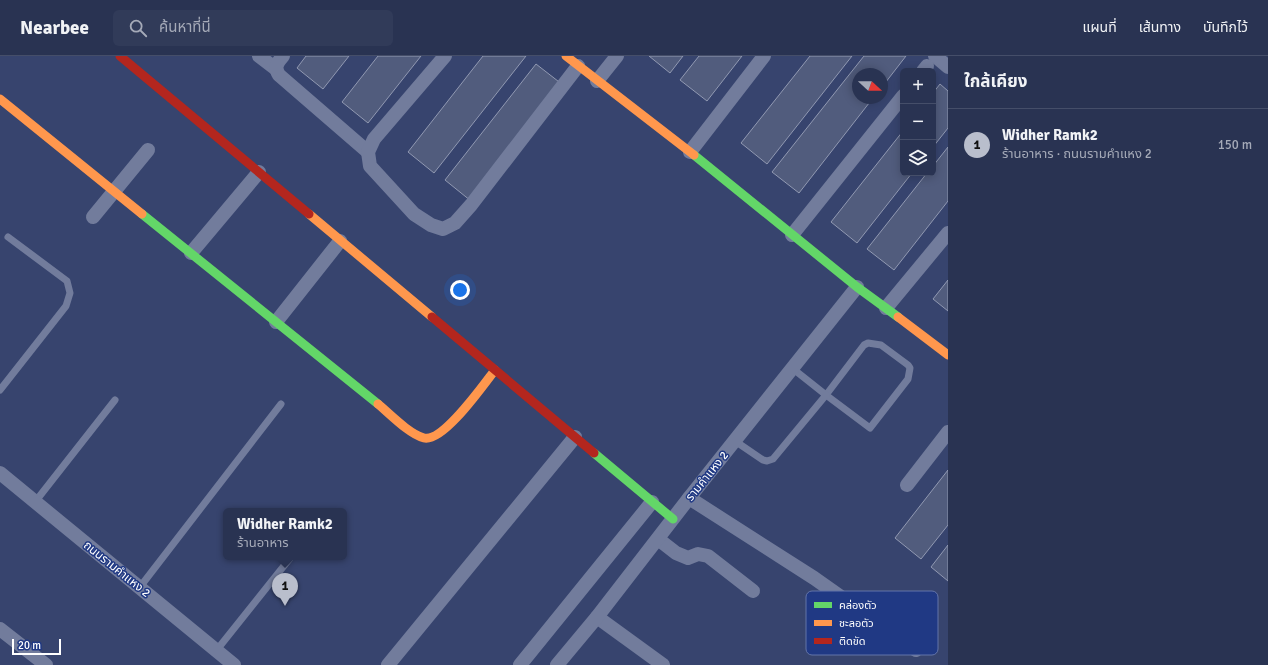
<!DOCTYPE html>
<html lang="th">
<head>
<meta charset="utf-8">
<style>
	body { margin:0; font-family:Signika,"Noto Sans Thai",sans-serif; background:#313b59; color:#f1f3f6 }
	.controls { position:absolute; right:12px; top:12px; display:grid; overflow:hidden; border-radius:6px; box-shadow:0 2px 10px #0003 }
	.controls button { width:36px; height:36px; display:grid; place-items:center; padding:0; border:0; border-bottom:1px solid #454e69; background:#293352; color:#f1f3f6; font:20px sans-serif }
	.compass { position:absolute; left:852px; top:12px; width:36px; height:36px; border-radius:50%; background:#293352; box-shadow:0 2px 10px #0003; rotate:111deg }
	.scale { position:absolute; left:12px; bottom:10px; width:49px; box-sizing:border-box; padding-left:4px; border:2px solid #fff; border-top:0; font-size:11px; line-height:14px; white-space:nowrap; color:#fff; -webkit-text-stroke:3px #203984; paint-order:stroke }
	.you { position:absolute; left:460px; top:234px; width:14px; height:14px; margin:-10px; border:3px solid #fff; border-radius:50%; background:#1a73e8; box-shadow:0 0 0 6px #1a73e833 }
	.badge { display:grid; place-items:center; width:26px; height:26px; border-radius:50%; background:#b9becc; color:#111; font-size:13px; font-weight:700 }
	.pin { position:absolute; translate:-50% -33px; filter:drop-shadow(0 1px 2px #0008) }
	.pin::after { content:''; position:absolute; top:21px; width:14px; height:12px; background:inherit; clip-path:polygon(0 0,100% 0,50% 100%) }
	.popup { position:absolute; left:223px; top:452px; width:124px; height:52px; box-sizing:border-box; display:grid; place-content:center; border-radius:6px; background:#293352; filter:drop-shadow(0 1px 3px #0005); font-size:13px; white-space:nowrap; color:#a5aab8 }
	.popup b { font-size:15px; color:#f1f3f6 }
	.popup::after { content:''; position:absolute; left:50%; top:100%; margin-left:-8px; border:8px solid transparent; border-top-color:#293352 }
	.list { margin:0; padding:0; list-style:none }
	h2 { display:flex; justify-content:space-between; align-items:center; height:52px; margin:0; padding:0 16px; font-size:17px }
	h2 small { font-size:13px; font-weight:400; color:#a5aab8 }
	.list li { display:grid; grid-template-columns:26px 1fr auto; gap:12px; align-items:center; box-sizing:border-box; height:72px; padding:0 16px; border-top:1px solid #454e69 }
	.list b { display:block; font-size:15px; white-space:nowrap }
	.list p { margin:0; font-size:13px; white-space:nowrap; color:#a5aab8 }
	.list em { font-size:13px; font-style:normal; color:#a5aab8 }
	.icon { flex:none; width:22px; height:22px; fill:none; stroke:currentColor; stroke-width:2; stroke-linecap:round; stroke-linejoin:round }
	.map { position:relative; flex:none; width:948px; height:609px; overflow:hidden }
	header { display:flex; align-items:center; gap:24px; box-sizing:border-box; height:56px; padding:0 20px; background:#293352; border-bottom:1px solid #454e69 }
	header strong { font-size:19px }
	nav { display:flex; gap:22px; margin-inline-start:auto; font-size:14px }
	.search { width:280px; height:36px; background:#313b59; display:flex; align-items:center; gap:10px; box-sizing:border-box; padding:0 14px; border-radius:6px; color:#a5aab8; font-size:15px }
	main { display:flex }
	aside { flex:1; background:#293352 }
	.map>svg:first-child { display:block }
	.building { fill:#515c7d; stroke:#9199b2 }
	.lines { fill:none; stroke-linecap:round; stroke-linejoin:round }
	.lane { stroke:#727c9c; stroke-width:7 }
	.street { stroke:#727c9c; stroke-width:14 }
	.fast { stroke:#63d668; stroke-width:9 }
	.slow { stroke:#ff974d; stroke-width:9 }
	.jam { stroke:#b3261e; stroke-width:9 }
	.labels { text-anchor:middle; stroke-width:3; stroke-linejoin:round; paint-order:stroke }
	.street-label { font-size:12px; fill:#fff; stroke:#203984 }
	.key { fill:#203984; stroke:#6374a9; stroke-width:1 }
	.key-label { font-size:11px; fill:#fff }
</style>
</head>
<body>
<header>
<strong>Nearbee</strong>
<div class="search"><svg class="icon" aria-label="search" viewBox="0 0 24 24"><circle cx="10" cy="10" r="6"/><path d="M15 15l6 6"/></svg>ค้นหาที่นี่</div>
<nav><a>แผนที่</a><a>เส้นทาง</a><a>บันทึกไว้</a></nav>
</header>
<main>
<div class="map">
<svg width="948" height="609" viewBox="0 0 948 609">
	<rect width="100%" height="100%" fill="#37446e"/>
	<!-- building -->
	<g class="building">
		<polygon points="306,0 349,0 323,33 297,12"/>
		<polygon points="378,0 421,0 368,67 342,46"/>
		<polygon points="483,0 526,0 434,117 408,96"/>
		<polygon points="649,0 683,0 670,17"/>
		<polygon points="699,0 742,0 707,45 680,24"/>
		<polygon points="810,0 852,0 767,108 741,87"/>
		<polygon points="864,0 906,0 882,31 882,18 858,18 858,42 873,42 799,137 772,116"/>
		<polygon points="536,8 563,29 471,145 445,124"/>
		<polygon points="940,28 948,35 948,72 933,91 933,37"/>
		<polygon points="903,75 903,117 912,117 857,187 831,166"/>
		<polygon points="948,91 948,145 894,214 867,193 927,117 933,117 933,110"/>
		<polygon points="948,224 948,255 933,243"/>
		<polygon points="948,414 948,469 921,503 895,482"/>
		<polygon points="948,489 948,525 931,511"/>
	</g>
	<g class="lines">
		<!-- lane -->
		<g class="lane">
			<polygon points="868,287 881,289 908,309 910,312 908,323 870,372 826,339 864,289"/>
			<polyline points="0,334 66,250 70,237 67,225 8,181"/>
			<polyline points="735,385 763,404 767,405 773,403 826,339 792,312"/>
			<polyline points="35,446 115,344"/>
			<polyline points="140,531 281,348"/>
			<polyline points="216,595 291,501"/>
		</g>
		<!-- street -->
		<g class="street">
			<polyline points="259,0 276,13"/>
			<path d="M283,0C277,7 274,11 279,19L368,96"/>
			<polyline points="445,0 374,83 368,96 370,110 414,158 431,169 443,173 455,167 471,149 578,10"/>
			<polyline points="935,0 948,11"/>
			<polyline points="923,15 927,10"/>
			<polyline points="597,25 617,0"/>
			<polyline points="690,96 764,0"/>
			<polyline points="93,161 148,94"/>
			<polyline points="792,179 903,40"/>
			<polyline points="191,197 259,116"/>
			<polyline points="886,252 948,177"/>
			<polyline points="276,266 340,185"/>
			<polyline points="0,417 234,609"/>
			<polyline points="907,429 948,376"/>
			<polyline points="689,442 814,522 916,594"/>
			<polyline points="658,483 676,497 688,502 698,498 708,500 753,535"/>
			<polyline points="597,561 663,609"/>
			<polyline points="0,573 46,609"/>
			<polyline points="388,609 575,381"/>
			<polyline points="520,609 652,446"/>
			<polyline points="557,609 597,561 689,442 857,231"/>
		</g>
		<!-- fast -->
		<g class="fast">
			<polyline points="694,99 857,231 898,261"/>
			<polyline points="142,158 378,348"/>
			<polyline points="594,397 673,463"/>
		</g>
		<!-- slow -->
		<g class="slow">
			<polyline points="566,0 694,99"/>
			<polyline points="0,43 142,158"/>
			<polyline points="309,158 432,261"/>
			<polyline points="898,261 948,299"/>
			<path d="M378,348C390,358 409,378 424,382C443,387 484,328 495,314"/>
		</g>
		<!-- jam -->
		<g class="jam">
			<polyline points="120,0 309,158"/>
			<polyline points="432,261 594,397"/>
		</g>
	</g>
	<g class="labels">
		<!-- street labels -->
		<g class="street-label">
			<text transform="translate(707 420) rotate(-51)" y="4">รามคำแหง 2</text>
			<text transform="translate(117 513) rotate(39)" y="4">ถนนรามคำแหง 2</text>
		</g>
	</g>
	<!-- legend -->
	<rect x="806" y="535" width="132" height="64" rx="6" class="key"/>
	<rect x="814" y="546" width="18" height="6" fill="#63d668"/>
	<rect x="814" y="564" width="18" height="6" fill="#ff974d"/>
	<rect x="814" y="582" width="18" height="6" fill="#b3261e"/>
	<g class="key-label">
		<text x="839" y="553">คล่องตัว</text>
		<text x="839" y="571">ชะลอตัว</text>
		<text x="839" y="589">ติดขัด</text>
	</g>
</svg>
<div class="controls">
<button>+</button>
<button>−</button>
<button><svg class="icon" aria-label="layers" viewBox="0 0 24 24"><path d="M12 4l9 5-9 5-9-5zM3 14l9 5 9-5"/></svg></button>
</div>
<svg class="compass" viewBox="-18 -18 36 36"><path d="M0-13l5 13h-10z" fill="#e53935"/><path d="M0 13l5-13h-10z" fill="#a5aab8"/></svg>
<div class="scale">20 m</div>
<div class="you"></div>
<div class="pin badge" style="left:285px;top:550px">1</div>
<div class="popup"><b>Widher Ramk2</b>ร้านอาหาร</div>
</div>
<aside>
<h2>ใกล้เคียง<small></small></h2>
<ul class="list">
<li><span class="badge">1</span><div><b>Widher Ramk2</b><p>ร้านอาหาร · ถนนรามคำแหง 2</p></div><em>150 m</em></li>
</ul>
</aside>
</main>
</body>
</html>
